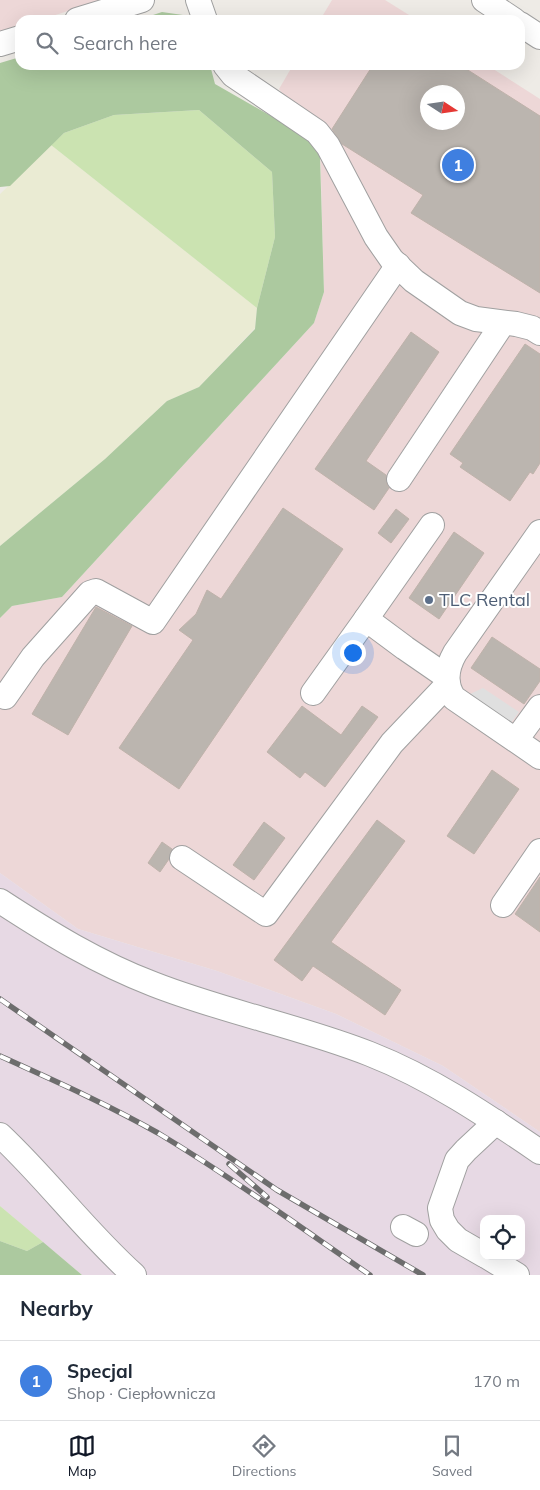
<!DOCTYPE html>
<html lang="en">
<head>
<meta charset="utf-8">
<style>
	body { margin:0; font-family:Mulish,sans-serif; background:#f2f2f3; color:#1f2937 }
	.controls { position:absolute; right:15px; bottom:15px; display:grid; overflow:hidden; border-radius:10px; box-shadow:0 5px 20px #0002 }
	.controls button { width:45px; height:45px; display:grid; place-items:center; padding:0; border:0; border-bottom:1px solid #e0e1e3; background:#fff; color:#1f2937; font:25px sans-serif }
	.compass { position:absolute; left:420px; top:85px; width:45px; height:45px; border-radius:50%; background:#fff; box-shadow:0 5px 20px #0002; rotate:102deg }
	.you { position:absolute; left:352px; top:652px; width:18px; height:18px; margin:-12px; border:4px solid #fff; border-radius:50%; background:#1a73e8; box-shadow:0 0 0 8px #1a73e833 }
	.badge { display:grid; place-items:center; width:32px; height:32px; border-radius:50%; background:#111827; color:#fff; font-size:16px; font-weight:700 }
	.pin { position:absolute; translate:-50% -50%; border:2px solid #fff; box-shadow:0 1px 5px #0006 }
	.list { margin:0; padding:0; list-style:none }
	h2 { display:flex; justify-content:space-between; align-items:center; height:65px; margin:0; padding:0 20px; font-size:21px }
	h2 small { font-size:16px; font-weight:400; color:#747a83 }
	.list li { display:grid; grid-template-columns:32px 1fr auto; gap:15px; align-items:center; box-sizing:border-box; height:80px; padding:0 20px; border-top:1px solid #e0e1e3 }
	.list b { display:block; font-size:19px; white-space:nowrap }
	.list p { margin:0; font-size:16px; white-space:nowrap; color:#747a83 }
	.list em { font-size:16px; font-style:normal; color:#747a83 }
	.icon { flex:none; width:28px; height:28px; fill:none; stroke:currentColor; stroke-width:2; stroke-linecap:round; stroke-linejoin:round }
	.map { position:relative; flex:none; width:540px; height:1275px; overflow:hidden }
	.search { position:absolute; background:#fff; box-shadow:0 5px 20px #0002; left:15px; right:15px; top:15px; height:55px; display:flex; align-items:center; gap:12px; box-sizing:border-box; padding:0 18px; border-radius:15px; color:#747a83; font-size:19px }
	.sheet { height:145px; background:#fff }
	nav { display:flex; justify-content:space-around; align-items:center; box-sizing:border-box; height:70px; border-top:1px solid #e0e1e3; background:#fff; font-size:14px; color:#747a83 }
	nav a { display:grid; justify-items:center; gap:2px }
	nav .on { color:#111827 }
	.map>svg:first-child { display:block }
	.commercial { fill:#edd7d7; fill-rule:evenodd }
	.industrial { fill:#e7d9e4; fill-rule:evenodd }
	.farmland { fill:#eaebd3 }
	.grass { fill:#cbe3b1 }
	.forest { fill:#acc99f }
	.parking { fill:#dfdfdf }
	.building { fill:#bbb5af; stroke:#bfb2aa; fill-rule:evenodd }
	.lines { fill:none; stroke-linecap:round; stroke-linejoin:round }
	.minor-casing { stroke:#a0a0a0; stroke-width:26 }
	.minor { stroke:#fff; stroke-width:24 }
	.rail-casing { stroke:#6d6d6d; stroke-width:5.5 }
	.rail { stroke:#fff; stroke-width:4; stroke-dasharray:11; stroke-linecap:butt }
	.service-dot { fill:#5c6f8a; stroke:#fff; stroke-width:2 }
	.labels { text-anchor:middle; stroke-width:4; stroke-linejoin:round; paint-order:stroke }
	.service-label { font-size:18px; fill:#4e5e75; stroke:#fff; text-anchor:start }
</style>
</head>
<body>
<div class="map">
<svg width="540" height="1275" viewBox="0 0 540 1275">
	<rect width="100%" height="100%" fill="#eeebe6"/>
	<!-- commercial -->
	<g class="commercial">
		<polygon points="0,0 102,0 40,20 20,20 20,26 0,33"/>
		<polygon points="332,0 385,0 417,20 320,20"/>
		<path d="M293,65H487L540,99V1132L443,1066L336,1014L217,971L78,929L0,873V618L12,606L62,597L314,323L324,292L320,142L279,89ZM428,92H458V122H428Z"/>
	</g>
	<!-- industrial -->
	<path class="industrial" d="M0,873L78,929L217,971L336,1014L443,1066L540,1132V1275H82L0,1206ZM484,1219H521V1256H484Z"/>
	<!-- farmland -->
	<polygon class="farmland" points="51,145 257,308 255,328 199,387 167,401 105,459 0,546 0,194"/>
	<!-- grass -->
	<g class="grass">
		<polygon points="199,110 272,172 275,237 257,308 51,145 64,133 114,115"/>
		<polygon points="0,1206 43,1242 27,1251 0,1241"/>
	</g>
	<!-- forest -->
	<g class="forest">
		<polygon points="162,12 183,15 188,20 138,20"/>
		<polygon points="20,57 20,65 210,65 215,84 306,136 320,156 324,292 314,323 62,597 12,606 0,618 0,546 105,459 167,401 199,387 255,329 257,308 275,237 272,172 199,110 114,115 64,133 10,186 0,187 0,63"/>
		<polygon points="0,1241 27,1251 43,1242 82,1275 0,1275"/>
	</g>
	<!-- parking -->
	<polygon class="parking" points="483,688 519,712 511,723 468,695"/>
	<!-- building -->
	<g class="building">
		<path d="M373,65H460L540,116V293L411,213L423,195L342,144L332,129ZM428,92H458V122H428Z"/>
		<polygon points="411,332 439,352 366,461 386,475 387,485 389,488 374,510 315,469"/>
		<polygon points="525,344 540,354 540,463 533,474 530,472 510,501 460,467 463,463 450,454"/>
		<polygon points="283,508 343,549 179,789 119,748 193,640 179,630 196,614 207,590 221,599"/>
		<polygon points="396,509 409,519 391,543 378,533"/>
		<polygon points="454,532 484,553 439,619 409,598"/>
		<polygon points="96,607 132,626 68,735 32,714"/>
		<polygon points="492,637 540,669 540,681 524,704 471,668"/>
		<polygon points="302,706 341,735 362,706 378,717 325,787 305,772 300,778 267,752"/>
		<polygon points="492,770 519,789 474,854 447,836"/>
		<polygon points="377,820 405,841 331,942 401,990 385,1015 313,966 302,981 274,960"/>
		<polygon points="264,822 285,838 254,880 233,865"/>
		<polygon points="162,842 172,849 169,859 160,872 148,863"/>
		<polygon points="540,877 540,932 515,914"/>
	</g>
	<g class="lines">
		<defs>
			<g id="minor">
				<polyline points="198,0 205,20"/>
				<polyline points="484,0 514,20"/>
				<polyline points="77,20 142,0"/>
				<polyline points="520,24 540,37"/>
				<polyline points="0,44 20,38"/>
				<polyline points="225,65 233,75 317,132 328,146 376,237 392,260 414,281 460,313 476,319 516,324 532,328 540,333"/>
				<polyline points="399,479 503,323"/>
				<path d="M540,532L455,653C447,667 444,684 454,698L540,757"/>
				<polyline points="366,619 432,525"/>
				<polyline points="313,693 366,619 405,648 447,677"/>
				<polyline points="5,697 33,657 90,593 96,591 153,622 398,265"/>
				<polyline points="516,740 540,707"/>
				<polyline points="182,858 266,914 392,743 448,684"/>
				<path d="M0,901C49,933 98,963 153,984C224,1012 299,1026 370,1054C431,1078 486,1115 540,1152"/>
				<polyline points="503,905 540,851"/>
				<path d="M0,1135C47,1179 86,1232 134,1275"/>
				<polyline points="403,1227 416,1234"/>
				<polyline points="484,1255 458,1240 448,1230 442,1220 440,1208 457,1160 466,1150 496,1122"/>
				<polyline points="486,1256 517,1275"/>
			</g>
		</defs>
		<!-- minor casing -->
		<use href="#minor" class="minor-casing"/>
		<!-- minor -->
		<use href="#minor" class="minor"/>
		<defs>
			<g id="rail">
				<polyline points="0,999 277,1190 423,1275"/>
				<path d="M0,1056C53,1080 107,1104 158,1133C231,1177 300,1227 370,1275"/>
				<polyline points="229,1164 267,1197"/>
			</g>
		</defs>
		<!-- rail casing -->
		<use href="#rail" class="rail-casing"/>
		<!-- rail -->
		<use href="#rail" class="rail"/>
	</g>
	<!-- markers -->
	<circle class="service-dot" cx="429" cy="600" r="5"/>
	<g class="labels">
		<!-- service labels -->
		<g class="service-label">
			<text x="439" y="606">TLC Rental</text>
		</g>
	</g>
</svg>
<div class="controls">
<button><svg class="icon" aria-label="locate" viewBox="0 0 24 24"><circle cx="12" cy="12" r="6"/><path d="M12 2v4M12 18v4M2 12h4M18 12h4"/></svg></button>
</div>
<svg class="compass" viewBox="-18 -18 36 36"><path d="M0-13l5 13h-10z" fill="#e53935"/><path d="M0 13l5-13h-10z" fill="#747a83"/></svg>
<div class="you"></div>
<div class="pin badge" style="left:458px;top:165px;background:#3f7fe0">1</div>
<div class="search"><svg class="icon" aria-label="search" viewBox="0 0 24 24"><circle cx="10" cy="10" r="6"/><path d="M15 15l6 6"/></svg>Search here</div>
</div>
<section class="sheet">
<h2>Nearby<small></small></h2>
<ul class="list">
<li><span class="badge" style="background:#3f7fe0">1</span><div><b>Specjal</b><p>Shop · Ciepłownicza</p></div><em>170 m</em></li>
</ul>
</section>
<nav>
<a class="on"><svg class="icon" aria-label="map" viewBox="0 0 24 24"><path d="M3 6l6-2 6 2 6-2v14l-6 2-6-2-6 2zM9 4v14M15 6v14"/></svg>Map</a>
<a><svg class="icon" aria-label="directions" viewBox="0 0 24 24"><path d="M12 3l9 9-9 9-9-9zM9 14v-3h6M13 9l2 2-2 2"/></svg>Directions</a>
<a><svg class="icon" aria-label="saved" viewBox="0 0 24 24"><path d="M7 4h10v16l-5-4-5 4z"/></svg>Saved</a>
</nav>
</body>
</html>
